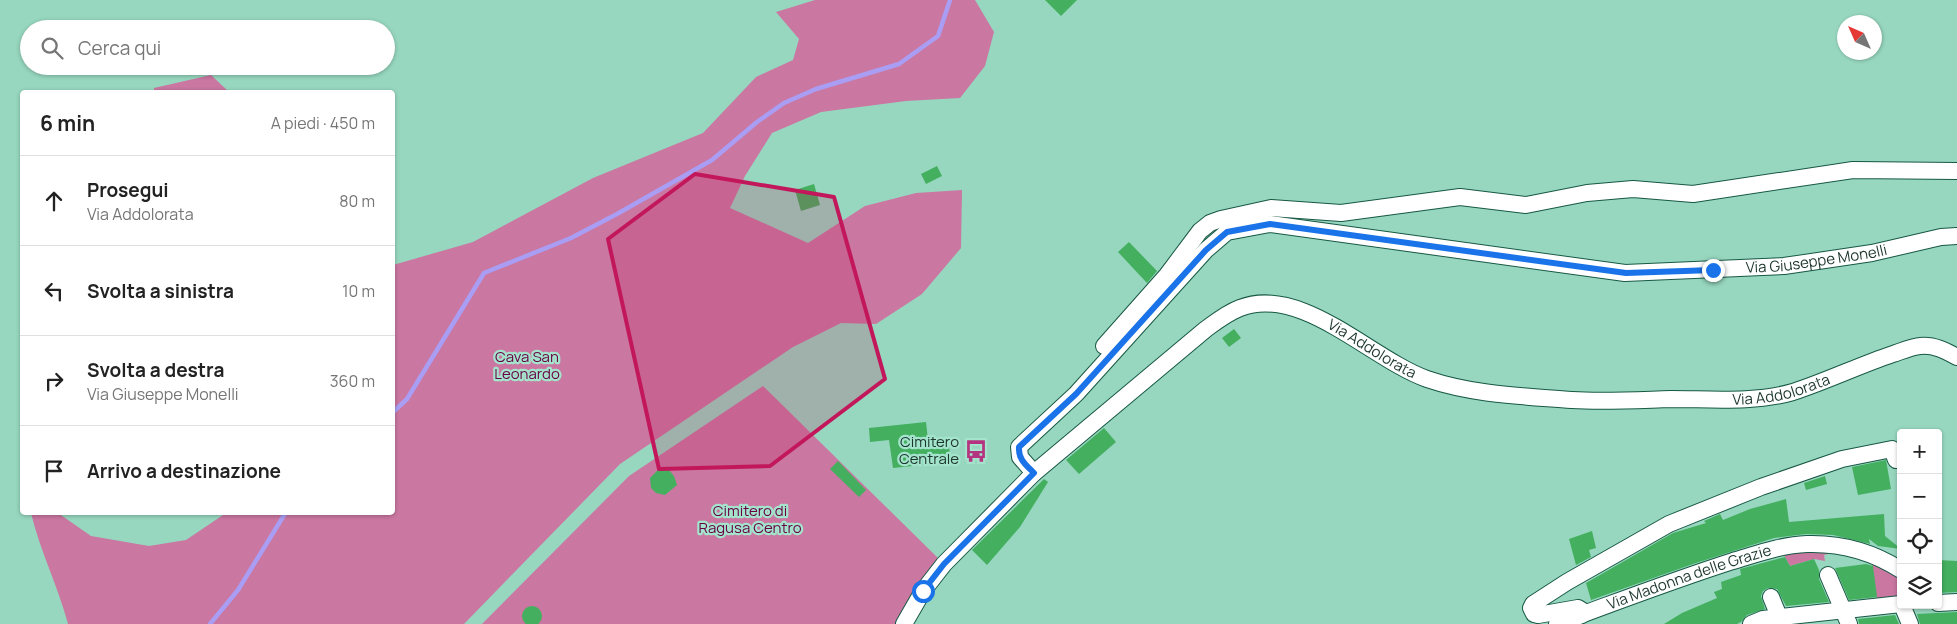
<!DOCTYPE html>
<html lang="it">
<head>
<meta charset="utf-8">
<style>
	body { margin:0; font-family:Manrope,sans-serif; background:#f6f6f6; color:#222 }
	.controls { position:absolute; right:15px; bottom:15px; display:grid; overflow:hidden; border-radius:5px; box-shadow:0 1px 4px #0004 }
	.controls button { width:45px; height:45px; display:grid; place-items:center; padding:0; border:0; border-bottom:1px solid #e0e0e0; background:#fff; color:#222; font:25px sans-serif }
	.compass { position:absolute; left:1837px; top:15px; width:45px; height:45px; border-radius:50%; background:#fff; box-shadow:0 1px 4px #0004; rotate:315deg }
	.stop { position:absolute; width:15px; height:15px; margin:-11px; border:4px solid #1a73e8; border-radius:50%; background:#fff }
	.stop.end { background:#1a73e8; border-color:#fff; box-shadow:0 1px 5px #0008 }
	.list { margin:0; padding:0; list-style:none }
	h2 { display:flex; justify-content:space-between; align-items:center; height:65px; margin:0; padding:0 20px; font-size:21px }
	h2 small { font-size:16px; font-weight:400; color:#767676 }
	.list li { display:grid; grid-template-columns:32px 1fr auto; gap:15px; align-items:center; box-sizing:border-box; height:90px; padding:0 20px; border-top:1px solid #e0e0e0 }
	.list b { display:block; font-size:19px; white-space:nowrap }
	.list p { margin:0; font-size:16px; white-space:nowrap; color:#767676 }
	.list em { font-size:16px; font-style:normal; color:#767676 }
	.icon { flex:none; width:28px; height:28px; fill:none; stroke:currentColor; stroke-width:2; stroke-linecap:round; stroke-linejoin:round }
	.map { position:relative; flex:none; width:1957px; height:624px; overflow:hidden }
	.search { position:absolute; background:#fff; box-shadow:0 1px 4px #0004; left:20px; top:20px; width:375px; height:55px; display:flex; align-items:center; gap:12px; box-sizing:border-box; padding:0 18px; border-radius:28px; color:#767676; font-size:19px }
	.panel { position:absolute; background:#fff; box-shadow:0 1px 4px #0004; left:20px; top:90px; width:375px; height:425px; border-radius:5px }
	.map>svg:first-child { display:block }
	.green { fill:#ca77a1 }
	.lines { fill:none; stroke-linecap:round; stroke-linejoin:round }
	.stream { stroke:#a99ef3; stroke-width:4.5 }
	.building { fill:#43af5f }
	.minor-casing { stroke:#175845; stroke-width:18 }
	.minor { stroke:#fff; stroke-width:16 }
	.route { stroke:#1a73e8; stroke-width:6 }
	.marked { fill:#c2185b; fill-opacity:0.2; stroke:#c2185b; stroke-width:4; stroke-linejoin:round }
	.labels { text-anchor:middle; stroke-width:4.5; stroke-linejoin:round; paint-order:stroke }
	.street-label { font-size:15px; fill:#1c362d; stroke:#a4e4cc }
	.park-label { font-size:15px; fill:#690044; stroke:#a4e4cc }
	.poi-label { font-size:15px; fill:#1c362d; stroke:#a4e4cc; text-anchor:end }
</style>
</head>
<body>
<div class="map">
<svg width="1957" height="624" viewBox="0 0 1957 624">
	<rect width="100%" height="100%" fill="#97d7bf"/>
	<!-- green -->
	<g class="green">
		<path d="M815,0H975L994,32L985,66L960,98L906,101L821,112L772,133L745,176L730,208L808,243L865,206L916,193L962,190L961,248L922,294L876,324L841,323L793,347L620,464L464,624H68C58,586 40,551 31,513H58L91,536L149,546L186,540L226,513L392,512L393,265L473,242L593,178L703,133L756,77L793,60L799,39L776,12Z"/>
		<polygon points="211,75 229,92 154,92 154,88"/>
		<polygon points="763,386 938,558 917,586 898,624 482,624 629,476"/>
		<polygon points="1815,551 1832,553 1824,555 1825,561 1814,559 1790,566 1784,555 1801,552"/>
		<polygon points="1872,563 1901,578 1901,599 1877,601"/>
	</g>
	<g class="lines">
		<!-- stream -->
		<g class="stream">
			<polyline points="392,413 407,399 484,273 571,238 617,214 712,160 757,122 784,103 816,89 899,64 938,36 950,0"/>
			<polyline points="210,624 238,590 286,512"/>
		</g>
	</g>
	<!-- building -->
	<g class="building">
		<polygon points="1045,0 1077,0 1061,16"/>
		<polygon points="937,166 942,176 926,184 921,174"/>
		<polygon points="814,184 820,205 801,211 795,190"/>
		<polygon points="1129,242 1157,271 1147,283 1118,252"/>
		<polygon points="1234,329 1241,338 1229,347 1222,338"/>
		<polygon points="926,422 929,449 949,447 951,462 893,468 889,440 870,442 869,428"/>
		<polygon points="1104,428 1116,442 1079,474 1066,460"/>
		<polygon points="1886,460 1891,489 1858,495 1852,467"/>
		<polygon points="838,461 866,490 859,497 830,469"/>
		<polygon points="660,468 669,470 674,476 677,485 665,495 656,493 651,488 650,478"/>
		<polygon points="1825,476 1827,484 1806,490 1804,483"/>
		<polygon points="1044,479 1048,482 1020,527 987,565 972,550"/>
		<polygon points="1786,499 1789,522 1884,514 1885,536 1901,549 1878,546 1869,539 1870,544 1833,535 1806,534 1774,538 1693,564 1591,600 1586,583 1673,533 1706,523 1704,521 1720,514 1723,520 1750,509"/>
		<polygon points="1592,531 1596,548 1589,550 1591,557 1576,565 1569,539"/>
		<polygon points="1785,557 1790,566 1814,559 1819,570 1819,579 1829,602 1786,606 1777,589 1768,588 1763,591 1761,596 1765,609 1747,615 1741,622 1737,624 1664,624 1682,613 1717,598 1714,592 1722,589 1721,582 1741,575 1740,569"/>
		<polygon points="1938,560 1957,561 1957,592 1938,593"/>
		<polygon points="1866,564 1873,566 1877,597 1849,600 1835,568"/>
		<circle cx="532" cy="616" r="10"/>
		<polygon points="1957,612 1957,624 1920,624 1917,614"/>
		<polygon points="1895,615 1899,624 1859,624 1858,619"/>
	</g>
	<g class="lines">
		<defs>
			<g id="minor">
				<polyline points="1104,346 1167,275 1200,231 1210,223 1221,219 1271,208 1341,213 1460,197 1526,205 1587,193 1633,189 1693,194 1853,170 1957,171"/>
				<path id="s1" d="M1896,460L1892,449L1842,459L1761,487L1669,524L1567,582L1533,604L1531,608L1534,614L1538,615L1578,608L1586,613C1635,595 1683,577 1733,561C1757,554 1781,545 1807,544C1841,543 1873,552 1901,570"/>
				<path id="s2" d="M1034,473L1020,457L1019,447L1076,394L1206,250L1227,232L1270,224L1625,273L1784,266L1872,253L1941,237L1957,236"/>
				<polyline points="1828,575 1849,624"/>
				<polyline points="1771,597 1782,624"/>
				<polyline points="1938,603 1957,602"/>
				<polyline points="1902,605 1910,624"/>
				<path id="s3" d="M904,624L923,591L944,564L1034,473L1206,329C1217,321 1227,313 1240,308C1301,284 1371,359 1427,379C1474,395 1523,396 1572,400C1604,402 1638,400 1671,399C1711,399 1755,403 1793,392C1827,381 1860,365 1893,354C1902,351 1911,347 1920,346C1933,344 1946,351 1957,357"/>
				<polyline points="1557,624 1582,615"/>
				<polyline points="1751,624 1763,619 1901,604"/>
			</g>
		</defs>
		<!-- minor casing -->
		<use href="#minor" class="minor-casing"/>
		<!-- minor -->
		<use href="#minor" class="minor"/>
	</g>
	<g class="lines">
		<!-- route -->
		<path class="route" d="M923,591L944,564L1034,473C1026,465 1018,459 1019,447L1076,394L1206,250L1227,232L1270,224L1626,273L1713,270"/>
	</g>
	<!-- marked area -->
	<path class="marked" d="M695,174L834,197L885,379L770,466L659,469L608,239Z"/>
	<!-- icons -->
	<defs>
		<symbol id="bus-bare" viewBox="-9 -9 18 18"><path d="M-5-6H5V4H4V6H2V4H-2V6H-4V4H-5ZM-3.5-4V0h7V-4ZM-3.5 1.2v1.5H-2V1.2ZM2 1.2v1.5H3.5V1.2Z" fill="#b5347f" stroke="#a4e4cc" stroke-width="2.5" paint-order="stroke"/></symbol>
	</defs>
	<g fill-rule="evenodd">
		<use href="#bus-bare" x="960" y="435" width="32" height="32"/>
	</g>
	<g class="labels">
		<!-- street labels -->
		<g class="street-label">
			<text dy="5" stroke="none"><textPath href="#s2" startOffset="925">Via Giuseppe Monelli</textPath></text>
			<text dy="5" stroke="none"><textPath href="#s3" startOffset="608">Via Addolorata</textPath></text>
			<text dy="5" stroke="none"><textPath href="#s3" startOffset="1028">Via Addolorata</textPath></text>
			<text dy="5" stroke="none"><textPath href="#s1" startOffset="580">Via Madonna delle Grazie</textPath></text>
		</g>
		<!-- park labels -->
		<g class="park-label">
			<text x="527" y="362">Cava San<tspan x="527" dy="17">Leonardo</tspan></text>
			<text x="750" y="516">Cimitero di<tspan x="750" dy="17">Ragusa Centro</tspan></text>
		</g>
		<!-- poi labels -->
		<g class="poi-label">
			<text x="959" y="447">Cimitero<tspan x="959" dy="17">Centrale</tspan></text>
		</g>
	</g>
</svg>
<div class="controls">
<button>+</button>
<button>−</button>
<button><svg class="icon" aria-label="locate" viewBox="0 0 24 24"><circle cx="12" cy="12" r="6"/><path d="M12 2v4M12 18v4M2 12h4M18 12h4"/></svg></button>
<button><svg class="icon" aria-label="layers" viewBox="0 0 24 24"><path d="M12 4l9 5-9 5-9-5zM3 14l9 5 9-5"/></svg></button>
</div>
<svg class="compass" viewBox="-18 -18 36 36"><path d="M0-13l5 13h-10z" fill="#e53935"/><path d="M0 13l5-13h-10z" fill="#767676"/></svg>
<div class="stop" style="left:923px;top:591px"></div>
<div class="stop end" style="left:1713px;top:270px"></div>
<div class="search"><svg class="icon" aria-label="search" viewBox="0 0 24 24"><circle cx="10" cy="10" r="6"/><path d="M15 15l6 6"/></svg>Cerca qui</div>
<section class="panel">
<h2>6 min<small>A piedi · 450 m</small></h2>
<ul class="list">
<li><svg class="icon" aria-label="ahead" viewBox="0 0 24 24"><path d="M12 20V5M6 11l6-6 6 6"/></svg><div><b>Prosegui</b><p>Via Addolorata</p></div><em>80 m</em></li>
<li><svg class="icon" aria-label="left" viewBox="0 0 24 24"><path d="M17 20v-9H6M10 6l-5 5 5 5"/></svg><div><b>Svolta a sinistra</b></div><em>10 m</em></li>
<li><svg class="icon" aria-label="right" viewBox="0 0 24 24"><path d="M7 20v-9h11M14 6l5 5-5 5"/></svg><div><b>Svolta a destra</b><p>Via Giuseppe Monelli</p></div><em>360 m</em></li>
<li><svg class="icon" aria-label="arrive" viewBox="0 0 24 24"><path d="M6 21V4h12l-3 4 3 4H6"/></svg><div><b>Arrivo a destinazione</b></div></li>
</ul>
</section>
</div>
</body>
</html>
